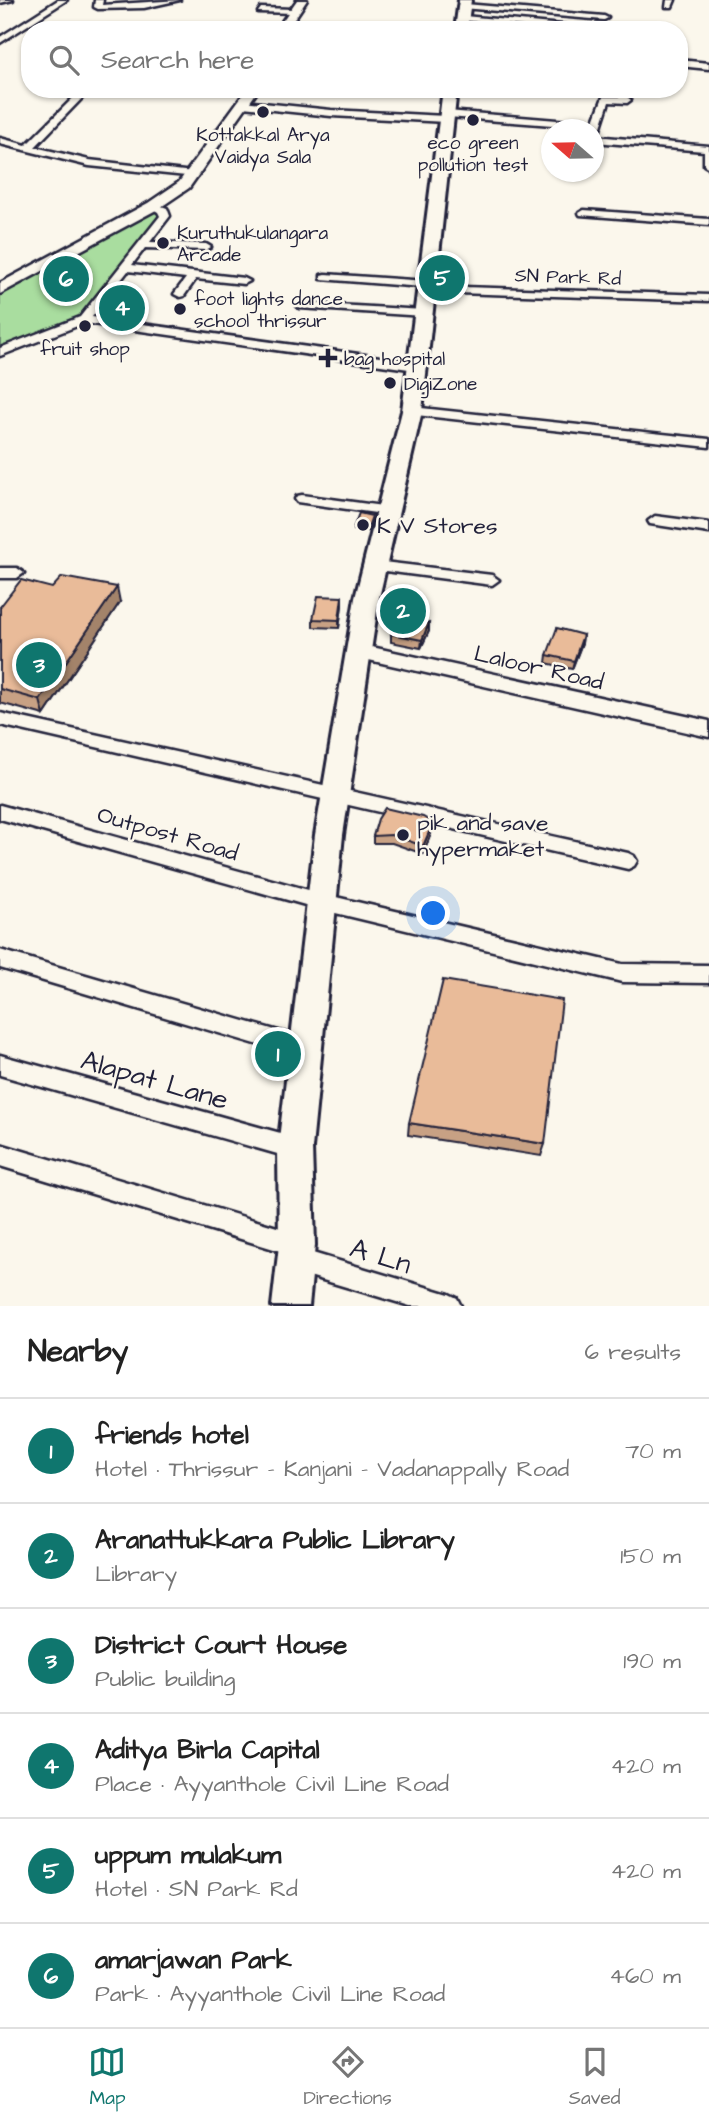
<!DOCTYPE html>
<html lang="en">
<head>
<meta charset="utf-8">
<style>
	body { margin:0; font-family:"Architects Daughter",sans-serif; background:#f6f6f6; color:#222 }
	.compass { position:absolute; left:541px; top:119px; width:63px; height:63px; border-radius:50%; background:#fff; box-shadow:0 2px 5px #0004; rotate:290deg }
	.you { position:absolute; left:434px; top:914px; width:24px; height:24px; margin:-18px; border:5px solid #fff; border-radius:50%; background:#1a73e8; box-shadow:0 0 0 10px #1a73e833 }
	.badge { display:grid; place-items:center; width:46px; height:46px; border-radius:50%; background:#0f766e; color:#fff; font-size:23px; font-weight:700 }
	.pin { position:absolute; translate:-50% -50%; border:4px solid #fff; box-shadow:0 2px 7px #0006 }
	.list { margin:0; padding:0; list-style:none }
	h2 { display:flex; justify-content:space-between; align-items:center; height:91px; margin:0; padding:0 28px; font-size:30px }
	h2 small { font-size:23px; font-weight:400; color:#767676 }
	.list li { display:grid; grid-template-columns:46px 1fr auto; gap:21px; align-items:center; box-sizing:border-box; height:105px; padding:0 28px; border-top:2px solid #e0e0e0 }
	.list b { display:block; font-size:26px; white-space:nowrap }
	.list p { margin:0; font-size:23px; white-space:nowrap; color:#767676 }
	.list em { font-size:23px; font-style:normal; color:#767676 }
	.icon { flex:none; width:38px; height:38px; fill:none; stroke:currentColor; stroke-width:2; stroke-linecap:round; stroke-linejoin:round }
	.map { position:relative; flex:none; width:709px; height:1306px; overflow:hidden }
	.search { position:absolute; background:#fff; box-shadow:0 2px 5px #0004; left:21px; right:21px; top:21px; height:77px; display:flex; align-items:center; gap:18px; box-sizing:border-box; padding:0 24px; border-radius:28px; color:#767676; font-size:26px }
	.sheet { height:721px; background:#fff }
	nav { display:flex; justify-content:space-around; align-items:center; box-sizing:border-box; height:98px; border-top:2px solid #e0e0e0; background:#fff; font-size:19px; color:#767676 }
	nav a { display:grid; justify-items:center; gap:4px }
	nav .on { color:#0f766e }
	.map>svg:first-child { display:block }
	.green { fill:#a9dd9f; stroke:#66806d; stroke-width:2 }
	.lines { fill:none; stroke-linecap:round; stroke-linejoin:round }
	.minor-casing { stroke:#22223b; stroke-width:5 }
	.tertiary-casing { stroke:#22223b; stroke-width:5 }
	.secondary-casing { stroke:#22223b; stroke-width:5 }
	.primary-casing { stroke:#22223b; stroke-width:6 }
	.minor { fill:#fbf7ec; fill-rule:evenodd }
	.tertiary { fill:#fbf7ec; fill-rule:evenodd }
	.secondary { fill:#fbf7ec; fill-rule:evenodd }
	.primary { fill:#fbf7ec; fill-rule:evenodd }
	.wall { fill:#c8a184; stroke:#22223b; stroke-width:2 }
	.shaded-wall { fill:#a3836b; stroke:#22223b; stroke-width:2 }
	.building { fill:#e9bb99; stroke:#22223b; stroke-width:2 }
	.poi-dot { fill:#22223b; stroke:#fbf7ec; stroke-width:2.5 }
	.labels { text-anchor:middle; stroke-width:5; stroke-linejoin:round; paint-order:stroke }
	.far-poi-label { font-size:19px; fill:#22223b; stroke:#fbf7ec; text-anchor:start }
	.far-street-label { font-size:19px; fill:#22223b; stroke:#fbf7ec }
	.poi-label { font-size:23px; fill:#22223b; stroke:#fbf7ec; text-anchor:start }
	.street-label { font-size:23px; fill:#22223b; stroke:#fbf7ec }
	.near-street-label { font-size:28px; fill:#22223b; stroke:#fbf7ec }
</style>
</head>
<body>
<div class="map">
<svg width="709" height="1306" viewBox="0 0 709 1306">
	<rect width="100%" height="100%" fill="#fbf7ec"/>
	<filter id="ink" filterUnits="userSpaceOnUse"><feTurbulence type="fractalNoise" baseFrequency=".0143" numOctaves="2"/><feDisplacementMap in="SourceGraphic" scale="14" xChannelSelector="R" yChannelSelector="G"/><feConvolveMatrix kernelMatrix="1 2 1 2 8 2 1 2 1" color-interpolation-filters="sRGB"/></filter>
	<g filter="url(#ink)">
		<!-- green -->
		<polygon class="green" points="154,206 165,213 83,319 0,352 0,289"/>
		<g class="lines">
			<defs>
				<g id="minor">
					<polygon points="0,0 13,0 0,3"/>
					<polygon points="58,0 67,0 0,43 0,37"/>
					<polygon points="95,0 103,0 102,5 180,0 144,8 98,9 94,7"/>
					<polygon points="667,0 675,0 672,7 666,7"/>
					<polygon points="465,4 604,16 608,18 604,20 462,8"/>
					<polygon points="261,8 294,9 298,11 294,13 258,12"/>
					<polygon points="464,16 595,28 599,30 566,30 461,20"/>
					<polygon points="85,25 114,28 118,30 82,29"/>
					<polygon points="679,60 709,63 709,69 679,66"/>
					<polygon points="82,89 91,89 35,147 89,160 193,172 196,173 196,177 89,166 0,144 0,138 26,145"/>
					<polygon points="603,97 627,97 631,100 627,103 609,102 599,133 594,136 591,128 448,117 451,119 446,122 331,116 243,107 239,104 243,101 331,110 445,116 442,114 447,111 593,123"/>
					<polygon points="594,136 709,146 709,168 704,165 704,151 594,142"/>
					<polygon points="153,203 167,208 170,216 150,242 206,244 211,247 206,250 145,248 132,265 244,278 250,281 244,284 196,279 184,296 180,297 174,294 186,278 128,271 92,317 416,362 422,366 416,370 85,323 0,356 0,348 80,317 160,216 158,212 148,206"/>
					<polygon points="584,210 709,219 709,225 580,215 579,213"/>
					<polygon points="325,274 427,281 431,282 431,286 709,295 709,301 426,292 422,291 422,287 321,279 321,275"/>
					<polygon points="303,303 424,310 430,313 424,316 299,308 297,306"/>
					<polygon points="412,407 709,439 709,447 407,414 407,408"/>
					<polygon points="302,495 390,507 397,511 390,515 297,502 295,499 297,496"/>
					<polygon points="655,516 709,523 709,533 650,524 648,521"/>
					<polygon points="375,561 492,575 499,580 492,585 370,569 368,566 370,563"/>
					<polygon points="0,568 17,568 24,573 17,578 0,578"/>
					<polygon points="0,713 628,853 634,856 637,861 634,866 628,869 0,725"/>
					<polygon points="0,805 323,894 622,964 709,965 709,983 622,982 323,910 0,819"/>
					<polygon points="0,950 306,1039 313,1042 316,1049 313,1056 306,1059 0,968"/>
					<polygon points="0,1055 295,1137 303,1140 306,1148 303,1156 295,1159 0,1075"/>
					<polygon points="0,1144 297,1233 305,1237 309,1245 306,1251 449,1294 457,1298 461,1306 410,1306 296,1272 288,1268 284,1260 287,1253 0,1166"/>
				</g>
				<polygon id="tertiary" points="358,644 709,721 709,737 351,656 348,651 351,646"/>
				<g id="secondary">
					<polygon points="297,0 307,0 287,30 276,30"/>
					<polygon points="247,89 259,89 189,188 158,209 0,294 0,283 148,203 179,182"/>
				</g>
				<g id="primary">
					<polygon points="459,0 471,0 467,30 455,30"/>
					<polygon points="443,89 457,89 422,411 379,598 343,835 312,1148 315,1245 309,1306 272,1306 279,1245 278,1148 315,835 355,598 402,411"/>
				</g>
			</defs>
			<!-- minor casing -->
			<use href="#minor" class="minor-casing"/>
			<!-- tertiary casing -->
			<use href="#tertiary" class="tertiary-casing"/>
			<!-- secondary casing -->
			<use href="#secondary" class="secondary-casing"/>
			<!-- primary casing -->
			<use href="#primary" class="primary-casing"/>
			<!-- minor -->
			<use href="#minor" class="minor"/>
			<!-- tertiary -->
			<use href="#tertiary" class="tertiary"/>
			<!-- secondary -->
			<use href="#secondary" class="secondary"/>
			<!-- primary -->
			<use href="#primary" class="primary"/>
		</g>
		<!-- wall -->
		<g class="wall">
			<polygon points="135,304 124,316 108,313 107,306"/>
			<polygon points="372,520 368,531 354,530 354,526"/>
			<polygon points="52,588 120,602 44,715 0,703 0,607"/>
			<polygon points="342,597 342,605 339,628 313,627 313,619"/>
			<polygon points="429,623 429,631 421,648 391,642 391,634"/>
			<polygon points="583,635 582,643 572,669 546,663 547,655"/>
			<polygon points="433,823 432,831 423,854 392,843 373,843 373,836"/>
			<polygon points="409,1123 545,1144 541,1156 408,1135"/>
		</g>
		<!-- shaded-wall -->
		<g class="shaded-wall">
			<polygon points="134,296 135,304 124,316 123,308"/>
			<polygon points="117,587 120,602 44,715 40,700"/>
			<polygon points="342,597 342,605 339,628 339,620"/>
			<polygon points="429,623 429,631 421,648 422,640"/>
			<polygon points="583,635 582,643 572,669 574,661"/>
			<polygon points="433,823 432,831 423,854 423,846"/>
		</g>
		<!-- building -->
		<g class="building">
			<polygon points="118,294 134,296 123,308 107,306"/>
			<polygon points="359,513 372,516 368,527 354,526"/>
			<polygon points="62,577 117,587 40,700 0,689 0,607 21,580 52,588"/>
			<polygon points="318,596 342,597 339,620 313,619"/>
			<polygon points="398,617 429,623 422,640 391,634"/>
			<polygon points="557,628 583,635 574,661 547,655"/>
			<polygon points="385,808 423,817 433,823 423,846 392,835 373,836 378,819"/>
			<polygon points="443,980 562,1000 545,1144 409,1123"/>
		</g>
	</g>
	<!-- markers -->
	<g class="poi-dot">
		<circle cx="263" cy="112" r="7"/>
		<circle cx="473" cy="120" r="7"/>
		<circle cx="163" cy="243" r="7"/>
		<circle cx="180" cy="309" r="7"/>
		<circle cx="85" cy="326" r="7"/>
		<path d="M324.5 347.5h7v7h7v7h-7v7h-7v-7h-7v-7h7z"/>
		<circle cx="390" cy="383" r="7"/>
		<circle cx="363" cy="525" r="7"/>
		<circle cx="403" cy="835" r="7"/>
	</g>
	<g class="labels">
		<!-- far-poi labels -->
		<g class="far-poi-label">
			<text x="263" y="141" text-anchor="middle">Kottakkal Arya<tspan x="263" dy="22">Vaidya Sala</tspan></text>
			<text x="473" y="149" text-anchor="middle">eco green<tspan x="473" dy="22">pollution test</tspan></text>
			<text x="177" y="239">Kuruthukulangara<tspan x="177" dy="22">Arcade</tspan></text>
			<text x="194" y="305">foot lights dance<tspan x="194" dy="22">school thrissur</tspan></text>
			<text x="85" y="355" text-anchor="middle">fruit shop</text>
			<text x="344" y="365">bag hospital</text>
			<text x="404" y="390">DigiZone</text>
		</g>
		<!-- far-street labels -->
		<g class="far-street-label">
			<text transform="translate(568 276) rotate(2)" y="7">SN Park Rd</text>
		</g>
		<!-- poi labels -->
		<g class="poi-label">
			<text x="377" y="533">K V Stores</text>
			<text x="417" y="830">pik and save<tspan x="417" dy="26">hypermaket</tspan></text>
		</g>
		<!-- street labels -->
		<g class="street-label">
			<text transform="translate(539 667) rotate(13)" y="8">Laloor Road</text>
			<text transform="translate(168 833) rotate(16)" y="8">Outpost Road</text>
		</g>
		<!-- near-street labels -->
		<g class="near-street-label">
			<text transform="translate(155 1079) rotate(16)" y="10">Alapat Lane</text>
			<text transform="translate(381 1255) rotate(17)" y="10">A Ln</text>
		</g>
	</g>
</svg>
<svg class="compass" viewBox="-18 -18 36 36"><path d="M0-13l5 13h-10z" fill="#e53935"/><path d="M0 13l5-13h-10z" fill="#767676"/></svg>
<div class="you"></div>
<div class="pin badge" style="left:278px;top:1054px">1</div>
<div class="pin badge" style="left:403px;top:611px">2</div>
<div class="pin badge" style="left:39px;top:665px">3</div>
<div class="pin badge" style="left:122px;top:308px">4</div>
<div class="pin badge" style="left:442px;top:278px">5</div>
<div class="pin badge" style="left:66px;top:279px">6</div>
<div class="search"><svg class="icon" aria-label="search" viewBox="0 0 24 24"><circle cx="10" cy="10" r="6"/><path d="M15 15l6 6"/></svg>Search here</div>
</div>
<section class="sheet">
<h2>Nearby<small>6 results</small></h2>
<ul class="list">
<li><span class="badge">1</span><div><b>friends hotel</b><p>Hotel · Thrissur - Kanjani - Vadanappally Road</p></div><em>70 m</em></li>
<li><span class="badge">2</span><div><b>Aranattukkara Public Library</b><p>Library</p></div><em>150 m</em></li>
<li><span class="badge">3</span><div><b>District Court House</b><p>Public building</p></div><em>190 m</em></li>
<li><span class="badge">4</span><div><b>Aditya Birla Capital</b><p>Place · Ayyanthole Civil Line Road</p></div><em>420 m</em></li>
<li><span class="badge">5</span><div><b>uppum mulakum</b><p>Hotel · SN Park Rd</p></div><em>420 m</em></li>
<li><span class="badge">6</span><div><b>amarjawan Park</b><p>Park · Ayyanthole Civil Line Road</p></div><em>460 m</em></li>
</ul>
</section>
<nav>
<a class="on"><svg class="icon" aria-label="map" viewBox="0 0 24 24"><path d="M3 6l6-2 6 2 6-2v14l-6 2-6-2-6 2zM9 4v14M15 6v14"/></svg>Map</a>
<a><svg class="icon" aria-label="directions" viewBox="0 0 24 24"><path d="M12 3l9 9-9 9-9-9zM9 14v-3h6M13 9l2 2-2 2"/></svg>Directions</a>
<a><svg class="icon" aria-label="saved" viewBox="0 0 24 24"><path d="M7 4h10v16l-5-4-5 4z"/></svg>Saved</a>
</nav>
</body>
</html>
